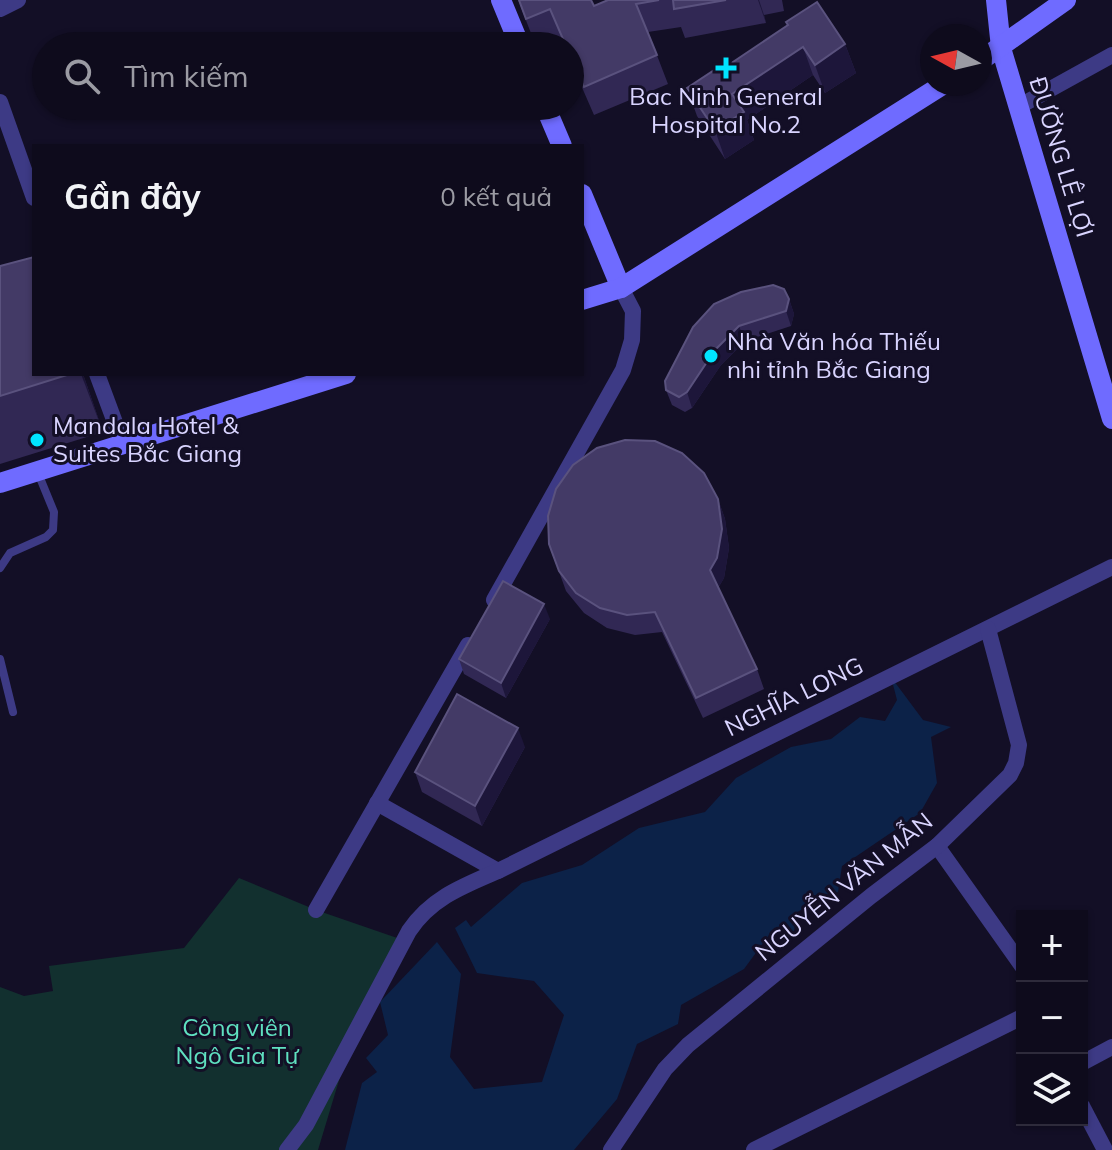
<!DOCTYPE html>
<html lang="vi">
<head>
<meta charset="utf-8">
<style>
	body { margin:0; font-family:Mulish,sans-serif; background:#171425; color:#f1f3f6 }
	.controls { position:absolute; right:24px; bottom:24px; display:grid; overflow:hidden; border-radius:0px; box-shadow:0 2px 6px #0004 }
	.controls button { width:72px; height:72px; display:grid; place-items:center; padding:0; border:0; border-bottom:2px solid #2e2b3b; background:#0e0b1c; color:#f1f3f6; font:40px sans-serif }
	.compass { position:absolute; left:920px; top:24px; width:72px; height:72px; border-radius:50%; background:#0e0b1c; box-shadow:0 2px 6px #0004; rotate:278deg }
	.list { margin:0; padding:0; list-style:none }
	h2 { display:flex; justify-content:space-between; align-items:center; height:104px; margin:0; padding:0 32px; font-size:34px }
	h2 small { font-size:26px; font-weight:400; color:#9b9ba3 }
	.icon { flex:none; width:44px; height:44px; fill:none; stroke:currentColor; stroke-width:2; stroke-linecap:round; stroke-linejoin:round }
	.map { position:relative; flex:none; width:1112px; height:1150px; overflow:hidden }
	.search { position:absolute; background:#0e0b1c; box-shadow:0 2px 6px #0004; left:32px; top:32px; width:552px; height:88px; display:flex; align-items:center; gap:20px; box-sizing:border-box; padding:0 28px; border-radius:44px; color:#9b9ba3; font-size:30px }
	.panel { position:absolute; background:#0e0b1c; box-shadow:0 2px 6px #0004; left:32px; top:144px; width:552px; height:232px; border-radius:0px }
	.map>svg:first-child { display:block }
	.park { fill:#12302f }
	.water { fill:#0c2248 }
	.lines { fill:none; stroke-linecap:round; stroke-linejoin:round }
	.lane { stroke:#3d3a85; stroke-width:8 }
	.street { stroke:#3d3a85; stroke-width:16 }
	.secondary { stroke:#6f6bff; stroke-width:20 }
	.wall { fill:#312854 }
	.shaded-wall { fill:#1d163a }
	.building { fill:#433a66; stroke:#5a527e; stroke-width:2 }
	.poi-dot { fill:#00e5ff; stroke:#130f26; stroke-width:3 }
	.labels { text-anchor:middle; stroke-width:6; stroke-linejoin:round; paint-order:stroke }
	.poi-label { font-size:24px; fill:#d9d4ff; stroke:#130f26; text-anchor:start }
	.street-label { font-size:24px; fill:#d9d4ff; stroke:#130f26 }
	.park-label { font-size:24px; fill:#5fe0c0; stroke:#130f26 }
</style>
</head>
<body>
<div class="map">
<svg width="1112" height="1150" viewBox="0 0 1112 1150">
	<rect width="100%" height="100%" fill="#130f26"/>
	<!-- park -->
	<polygon class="park" points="239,878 316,910 403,940 343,1067 318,1150 0,1150 0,987 24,996 53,991 49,966 184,948"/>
	<!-- water -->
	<polygon class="water" points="891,677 923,720 951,727 931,737 937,783 920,813 842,866 838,892 797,912 794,931 772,931 744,969 681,1005 678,1024 637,1044 617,1099 574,1150 345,1150 362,1083 377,1072 366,1058 388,1035 380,1002 437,942 461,974 450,1057 474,1089 542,1082 564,1015 534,981 477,973 455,928 466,920 471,927 522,883 582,865 639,828 705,812 736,778 791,747 831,739 860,717 885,721 897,700"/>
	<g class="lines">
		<!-- lane -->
		<g class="lane">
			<polyline points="0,568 10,553 46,537 53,530 54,512 38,473"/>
			<polyline points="0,659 13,712"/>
		</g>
		<!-- street -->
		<g class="street">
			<polyline points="0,9 18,0"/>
			<polyline points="0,102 34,198"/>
			<polyline points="1018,107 1112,55"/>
			<polyline points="97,374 123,444"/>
			<polyline points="494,600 623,370 632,340 633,311 621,288"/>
			<polyline points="377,803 498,871"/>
			<polyline points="937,846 1022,966"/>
			<polyline points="316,910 468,645"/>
			<polyline points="1082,1063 1112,1047"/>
			<polyline points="1082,1106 1105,1150"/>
			<path d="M287,1150L306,1125L409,931C431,898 463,886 498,871L1112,567"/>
			<polyline points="611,1150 665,1069 688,1045 871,896 937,846 1010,775 1016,763 1019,745 988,629"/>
			<polyline points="754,1150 1022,1017"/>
		</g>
		<!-- secondary -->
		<g class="secondary">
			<polyline points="501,0 520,46"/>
			<polyline points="996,0 1001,48 1112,419"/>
			<polyline points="980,61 1066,0"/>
			<polyline points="545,106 562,146"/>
			<polyline points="582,194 621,288"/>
			<polyline points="582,300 621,288 944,84"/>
			<polyline points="0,483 346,374"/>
		</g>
	</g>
	<!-- wall -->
	<g class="wall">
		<polygon points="518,0 591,0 594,6 608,0 782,0 784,11 764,15 766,23 685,38 681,27 648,32 668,84 594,115 570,60 570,46 564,46 560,38 540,46 536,46"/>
		<polygon points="786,22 845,44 856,73 825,93 813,75 747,120 754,140 725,159 697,116 687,88 721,70 787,26"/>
		<polygon points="0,266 34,374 83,374 103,432 0,464"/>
		<polygon points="789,299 794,314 791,326 745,341 721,365 692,408 685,412 672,405 666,390 693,327"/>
		<polygon points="718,499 725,519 729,548 724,578 718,588 757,669 764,689 703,718 662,632 635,635 607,628 584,613 566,591 549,544"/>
		<polygon points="550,619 506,698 464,674 459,659"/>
		<polygon points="525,747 482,826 422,792 415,772"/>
	</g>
	<!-- shaded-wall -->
	<g class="shaded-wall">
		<polygon points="758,0 759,0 764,15 766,23"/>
		<polygon points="845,44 856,73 825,93 815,65"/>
		<polygon points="803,47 813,75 747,120 754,140 725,159 715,130 732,94"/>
		<polygon points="789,299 794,314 791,326 786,311"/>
		<polygon points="739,326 745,341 721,365 692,408 687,392 715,350"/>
		<polygon points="81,374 83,374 103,432"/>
		<polygon points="718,499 725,519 729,548 724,578 717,590 710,570"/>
		<polygon points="544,604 550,619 506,698 501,683"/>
		<polygon points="518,728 525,747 482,826 475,806"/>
	</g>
	<!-- building -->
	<g class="building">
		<polygon points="519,0 591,0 594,6 608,0 659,0 636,4 657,55 584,87 570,55 570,46 566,46 550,9 526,19"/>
		<polygon points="673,0 726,0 674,9"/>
		<polygon points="817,2 845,44 815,65 803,47 732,94 744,112 715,130 687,88 719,67 721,70 788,25 786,22"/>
		<polygon points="34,257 34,374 70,374 0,396 0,266"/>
		<polygon points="773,285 784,289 789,299 786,311 739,326 715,350 687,392 679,397 666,390 665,381 693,327 714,304 741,292"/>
		<polygon points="625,440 655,441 682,453 704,473 718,499 722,529 717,558 710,570 757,669 696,698 655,612 627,615 600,608 576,593 559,571 549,544 548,516 556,489 573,465 597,448"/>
		<polygon points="503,581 544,604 501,683 459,659"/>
		<polygon points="457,694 518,728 475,806 415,772"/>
	</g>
	<!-- markers -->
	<g class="poi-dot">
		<path d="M722 56h8v8h8v8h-8v8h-8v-8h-8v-8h8z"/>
		<circle cx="711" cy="356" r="8"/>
		<circle cx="37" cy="440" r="8"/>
	</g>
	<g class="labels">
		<!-- poi labels -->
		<g class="poi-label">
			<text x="726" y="105" text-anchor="middle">Bac Ninh General<tspan x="726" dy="28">Hospital No.2</tspan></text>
			<text x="727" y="350">Nhà Văn hóa Thiếu<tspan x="727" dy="28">nhi tỉnh Bắc Giang</tspan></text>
			<text x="53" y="434">Mandala Hotel &amp;<tspan x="53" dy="28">Suites Bắc Giang</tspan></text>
		</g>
		<!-- street labels -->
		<g class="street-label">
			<text transform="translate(1061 157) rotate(73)" y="8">ĐƯỜNG LÊ LỢI</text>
			<text transform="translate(794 697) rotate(-26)" y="8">NGHĨA LONG</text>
			<text transform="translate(844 887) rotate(-39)" y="8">NGUYỄN VĂN MẪN</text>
		</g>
		<!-- park labels -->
		<g class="park-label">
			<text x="237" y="1036">Công viên<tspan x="237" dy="28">Ngô Gia Tự</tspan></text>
		</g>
	</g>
</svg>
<div class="controls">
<button>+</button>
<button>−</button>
<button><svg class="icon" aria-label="layers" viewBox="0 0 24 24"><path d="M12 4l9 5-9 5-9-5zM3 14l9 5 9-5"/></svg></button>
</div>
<svg class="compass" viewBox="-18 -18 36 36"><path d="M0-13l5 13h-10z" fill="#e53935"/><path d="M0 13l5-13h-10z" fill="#9b9ba3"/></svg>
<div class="search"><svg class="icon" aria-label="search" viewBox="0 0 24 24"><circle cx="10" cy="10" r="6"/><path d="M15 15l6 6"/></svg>Tìm kiếm</div>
<section class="panel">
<h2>Gần đây<small>0 kết quả</small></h2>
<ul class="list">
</ul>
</section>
</div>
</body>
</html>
